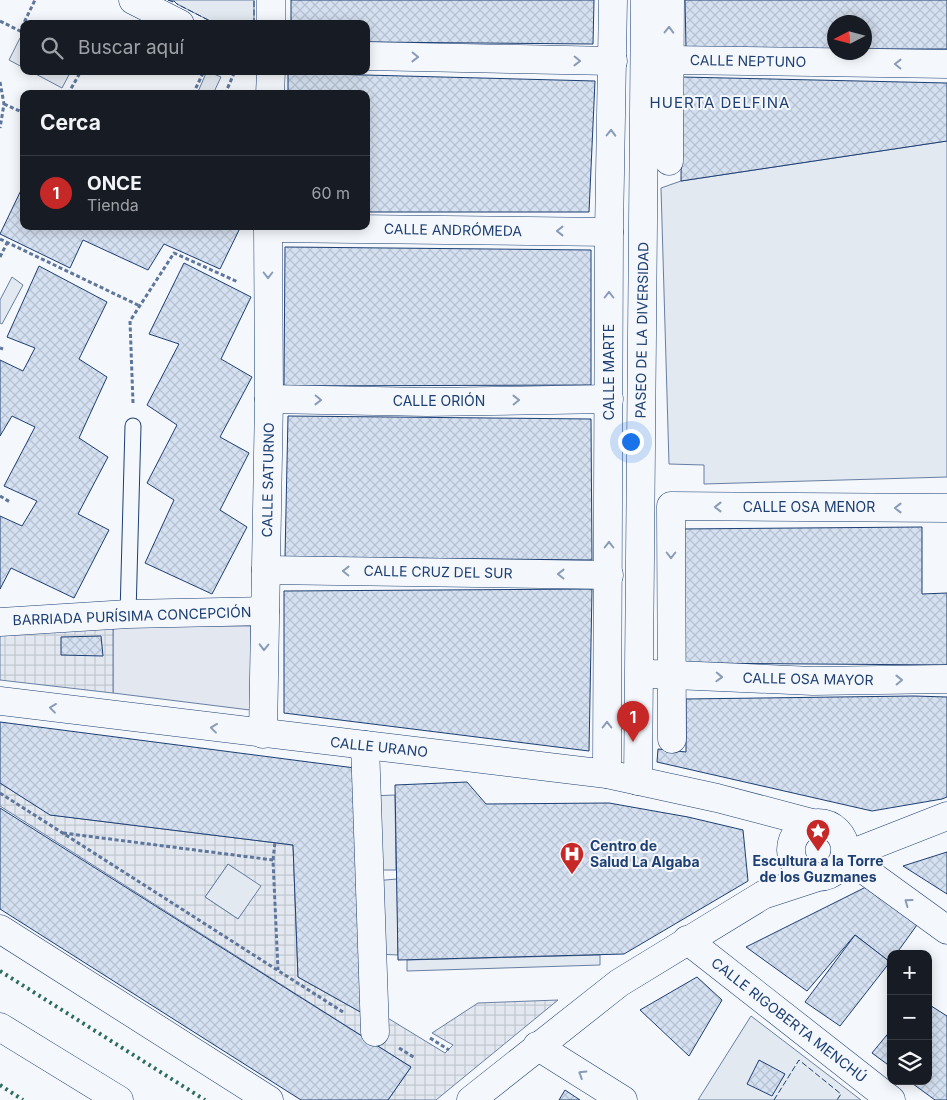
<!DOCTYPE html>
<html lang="es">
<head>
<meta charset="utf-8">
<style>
	body { margin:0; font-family:Inter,sans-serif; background:#242831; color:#f1f3f6 }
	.controls { position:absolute; right:15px; bottom:15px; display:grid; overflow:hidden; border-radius:10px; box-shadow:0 2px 12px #0003 }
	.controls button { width:45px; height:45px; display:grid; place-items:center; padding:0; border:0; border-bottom:1px solid #363941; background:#171b24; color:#f1f3f6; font:25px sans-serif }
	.compass { position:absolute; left:827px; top:15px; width:45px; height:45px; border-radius:50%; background:#171b24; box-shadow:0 2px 12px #0003; rotate:264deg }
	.you { position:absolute; left:630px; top:441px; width:18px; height:18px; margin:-12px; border:4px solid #fff; border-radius:50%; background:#1a73e8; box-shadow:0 0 0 8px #1a73e833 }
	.badge { display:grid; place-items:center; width:32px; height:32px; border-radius:50%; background:#c62828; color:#fff; font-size:16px; font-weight:700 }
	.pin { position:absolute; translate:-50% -41px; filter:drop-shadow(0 1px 2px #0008) }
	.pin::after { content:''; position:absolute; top:26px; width:18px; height:15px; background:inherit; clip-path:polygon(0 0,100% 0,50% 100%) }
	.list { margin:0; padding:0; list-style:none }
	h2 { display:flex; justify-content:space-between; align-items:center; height:65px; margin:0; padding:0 20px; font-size:21px }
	h2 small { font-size:16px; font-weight:400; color:#9ea1a6 }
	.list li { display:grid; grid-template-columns:32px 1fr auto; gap:15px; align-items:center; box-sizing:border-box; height:75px; padding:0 20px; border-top:1px solid #363941 }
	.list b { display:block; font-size:19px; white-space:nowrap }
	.list p { margin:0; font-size:16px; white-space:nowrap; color:#9ea1a6 }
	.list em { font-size:16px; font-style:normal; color:#9ea1a6 }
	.icon { flex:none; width:28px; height:28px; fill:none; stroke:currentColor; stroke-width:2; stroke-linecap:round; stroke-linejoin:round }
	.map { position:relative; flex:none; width:947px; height:1100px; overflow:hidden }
	.search { position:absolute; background:#171b24; box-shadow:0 2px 12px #0003; left:20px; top:20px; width:350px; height:55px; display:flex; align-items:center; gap:12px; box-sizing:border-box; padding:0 18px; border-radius:10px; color:#9ea1a6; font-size:19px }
	.panel { position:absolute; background:#171b24; box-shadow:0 2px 12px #0003; left:20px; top:90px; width:350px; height:140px; border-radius:10px }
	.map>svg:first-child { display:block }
	.green { fill:#e3e9f0; stroke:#687fa3 }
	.parking { fill:#e3e8f0; stroke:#687fa3 }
	.plaza { fill:url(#plaza-grid); stroke:#687fa3; fill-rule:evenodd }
	.building { fill:url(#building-cross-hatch); stroke:#1d3f73 }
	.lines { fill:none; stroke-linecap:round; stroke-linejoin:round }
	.lane-casing { stroke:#1d3f73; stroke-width:17 }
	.street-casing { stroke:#1d3f73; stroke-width:29 }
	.secondary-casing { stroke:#1d3f73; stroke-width:29 }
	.path { stroke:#5e769c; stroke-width:3; stroke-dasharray:4 2.5; stroke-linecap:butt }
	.lane { stroke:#f4f7fb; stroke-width:15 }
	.street { stroke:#f4f7fb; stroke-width:28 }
	.secondary { stroke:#f4f7fb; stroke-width:28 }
	.hedge { stroke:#2c6c60; stroke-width:4; stroke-dasharray:2.5 4; stroke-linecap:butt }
	.fence { stroke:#1d3f73; stroke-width:1; stroke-dasharray:6 2.5; stroke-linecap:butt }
	.oneway { stroke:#889bb7 }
	.labels { text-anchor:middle; stroke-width:4; stroke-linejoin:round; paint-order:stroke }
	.street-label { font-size:14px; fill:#1d3f73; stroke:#f4f7fb }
	.poi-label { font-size:14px; font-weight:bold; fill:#1d3f73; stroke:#f4f7fb; text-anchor:start }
	.neighbourhood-label { font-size:15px; letter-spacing:1px; fill:#1d3f73; stroke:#f4f7fb }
</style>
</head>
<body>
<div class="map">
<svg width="947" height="1100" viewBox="0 0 947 1100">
	<defs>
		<pattern id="plaza-grid" width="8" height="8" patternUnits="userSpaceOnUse" patternTransform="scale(1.25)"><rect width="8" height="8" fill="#e3e8f0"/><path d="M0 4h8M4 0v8" fill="none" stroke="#c2c8d1"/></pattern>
		<pattern id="building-cross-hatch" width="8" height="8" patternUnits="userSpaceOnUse" patternTransform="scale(1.25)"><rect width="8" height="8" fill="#d5e0f0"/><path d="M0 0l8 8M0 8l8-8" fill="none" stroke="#b6c1d1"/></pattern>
	</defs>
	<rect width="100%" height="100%" fill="#f4f7fb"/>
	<!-- green -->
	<g class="green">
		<polygon points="168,0 254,0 254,24 216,24 177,4 174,1"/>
		<polygon points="20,38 24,40 24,68 9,60"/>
		<polygon points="30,71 71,71 62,88"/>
		<polygon points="207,71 221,77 213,94 197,94"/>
		<polygon points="947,141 947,477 704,484 704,465 669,464 661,188 681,181"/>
		<polygon points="12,277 23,285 2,324 0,323 0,300"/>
		<polygon points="395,795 396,870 374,870 371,796"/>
		<polygon points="228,864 262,886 238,919 205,897"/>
		<polygon points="397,879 398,955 377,954 374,881"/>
		<polygon points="600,955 600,965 407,971 407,960"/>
		<polygon points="751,1016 861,1100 698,1100"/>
	</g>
	<!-- parking -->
	<polygon class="parking" points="113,625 251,626 250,710 113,693"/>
	<!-- plaza -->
	<g class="plaza">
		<polygon points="113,625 113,693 0,680 0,632"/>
		<path d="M0,783L51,815L293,845L298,977L364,1014L386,1017L445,1053L453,1045L432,1033L478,1003L558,1000L436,1100H388L411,1067L0,806ZM228,864L261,886L238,919L205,897Z"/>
	</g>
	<!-- building -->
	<g class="building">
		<polygon points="291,0 594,0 593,44 366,42 366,24 291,24"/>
		<polygon points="685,0 947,0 947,49 864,49 864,22 834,22 834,49 686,49"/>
		<polygon points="288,73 595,81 589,212 366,212 366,94 288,94"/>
		<polygon points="682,77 947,83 947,141 681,181"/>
		<polygon points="24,184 24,226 241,226 220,269 164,244 148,270 83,240 70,268 0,234"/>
		<polygon points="285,247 591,250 591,385 284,386"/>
		<polygon points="184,263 251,297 221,359 252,377 220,437 249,453 220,510 247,527 212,594 145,563 174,500 147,483 177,425 147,405 179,344 149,334"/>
		<polygon points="39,266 107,302 79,359 107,377 79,438 108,457 78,514 109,530 74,598 11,568 0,589 0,516 22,526 37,501 4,486 35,427 12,416 0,436 0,360 23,371 35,348 7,337"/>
		<polygon points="288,416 591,419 592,560 285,557"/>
		<polygon points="922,527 922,594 947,593 947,665 678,663 679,529"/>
		<polygon points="592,589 589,751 284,713 284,591"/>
		<polygon points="101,636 103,656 61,655 61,637"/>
		<polygon points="914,696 947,697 947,797 942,799 872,811 657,762 658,749 686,752 686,699"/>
		<polygon points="0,722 355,768 364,1014 298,977 293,845 50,815 0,783"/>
		<polygon points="467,782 486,804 609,803 688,817 743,830 748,881 624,954 398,960 395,785"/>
		<polygon points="0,808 411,1067 388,1100 301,1100 0,909"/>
		<polygon points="947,852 947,894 903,866"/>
		<polygon points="876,882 922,918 896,954 891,954 890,962 855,935 807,991 746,947"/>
		<polygon points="855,935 890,962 840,1026 805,1002"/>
		<polygon points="697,977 722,1000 689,1056 640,1010"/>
		<polygon points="928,1004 947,1016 947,1100 935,1100 909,1081 928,1081"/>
		<polygon points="891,1030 891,1067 872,1053"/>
		<polygon points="759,1060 785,1074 772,1096 747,1084"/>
		<polygon points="565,1090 580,1100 559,1100"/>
	</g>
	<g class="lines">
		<defs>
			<polyline id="lane" points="128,614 133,426"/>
			<g id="street">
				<polyline points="133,0 180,24"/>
				<polyline points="271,0 271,24"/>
				<polyline points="366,56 613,61"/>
				<polyline points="669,60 947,64"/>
				<polyline points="270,94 271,71"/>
				<polyline points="669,161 670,0"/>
				<polyline points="268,228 609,232"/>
				<polyline points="269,399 427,402 609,399"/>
				<polyline points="266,570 609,575"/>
				<polyline points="0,622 128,614 265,611"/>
				<polyline points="651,674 813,681 947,679"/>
				<polyline points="0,701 607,774 717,798 812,823"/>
				<polyline points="263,734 269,399 268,226"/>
				<polyline points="672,739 671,506 947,508"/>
				<polyline points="365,745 375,1032"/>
				<polyline points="607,774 609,232 613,0"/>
				<polyline points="638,781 645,0"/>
				<circle cx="818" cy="850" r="27"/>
				<polyline points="845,856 947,930"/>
				<polyline points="845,856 947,816"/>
				<polyline points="0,929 269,1100"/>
				<polyline points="687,940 891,1100"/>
				<polyline points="537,1046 623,1100"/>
				<polyline points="471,1100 619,983 763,895 815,878"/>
			</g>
			<polyline id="secondary" points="0,1027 119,1100"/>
		</defs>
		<!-- lane casing -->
		<use href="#lane" class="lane-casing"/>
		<!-- street casing -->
		<use href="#street" class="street-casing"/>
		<!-- secondary casing -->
		<use href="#secondary" class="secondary-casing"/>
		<!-- path -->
		<g class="path">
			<polyline points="0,21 20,31 35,0"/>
			<polyline points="0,82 4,104 0,128"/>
			<polyline points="68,94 81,71"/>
			<polyline points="193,94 204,71"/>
			<polyline points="225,94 235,71"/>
			<polyline points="4,104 24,113"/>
			<polyline points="0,239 140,306"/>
			<polyline points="0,257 7,243"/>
			<polyline points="0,348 3,349"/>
			<polyline points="133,403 130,321 174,253 238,282"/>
			<polyline points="0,496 10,502"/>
			<polyline points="0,793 343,1012"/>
			<polyline points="63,833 273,860 278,970"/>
			<polyline points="273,860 275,842"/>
			<polyline points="430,1038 449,1050"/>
			<polyline points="399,1048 415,1058"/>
		</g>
		<!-- lane -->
		<use href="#lane" class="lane"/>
		<!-- street -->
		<use href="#street" class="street"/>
		<!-- secondary -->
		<use href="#secondary" class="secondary"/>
		<!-- hedge -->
		<g class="hedge">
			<polyline points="0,971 205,1100"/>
			<polyline points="0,1085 23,1100"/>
		</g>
		<!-- fence -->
		<g class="fence">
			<polyline points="168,0 173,2 173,0 177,4 216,24"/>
			<polyline points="254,24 254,0"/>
			<polyline points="774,1100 799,1060 841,1094 837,1100"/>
		</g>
	</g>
	<!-- one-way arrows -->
	<defs><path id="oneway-chevron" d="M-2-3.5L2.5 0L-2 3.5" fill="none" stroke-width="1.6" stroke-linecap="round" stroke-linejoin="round" transform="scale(1.25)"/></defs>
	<g class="oneway">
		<use href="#oneway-chevron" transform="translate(669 30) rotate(-89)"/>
		<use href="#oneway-chevron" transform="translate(415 57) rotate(1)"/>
		<use href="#oneway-chevron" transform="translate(577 61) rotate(1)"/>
		<use href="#oneway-chevron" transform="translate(898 64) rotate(-179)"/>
		<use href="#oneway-chevron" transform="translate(611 133) rotate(-89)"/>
		<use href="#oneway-chevron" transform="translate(560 231) rotate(-180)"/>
		<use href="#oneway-chevron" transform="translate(268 275) rotate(90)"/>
		<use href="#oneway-chevron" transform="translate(609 295) rotate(-90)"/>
		<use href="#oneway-chevron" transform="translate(318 400) rotate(1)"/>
		<use href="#oneway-chevron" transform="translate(516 400) rotate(-1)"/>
		<use href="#oneway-chevron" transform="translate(718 507) rotate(-180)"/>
		<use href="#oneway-chevron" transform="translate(898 508) rotate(-180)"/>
		<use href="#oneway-chevron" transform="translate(609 545) rotate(-90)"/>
		<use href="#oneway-chevron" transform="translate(671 555) rotate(90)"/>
		<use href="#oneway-chevron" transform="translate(346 571) rotate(-179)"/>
		<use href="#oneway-chevron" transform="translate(561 574) rotate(-179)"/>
		<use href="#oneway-chevron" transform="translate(264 647) rotate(91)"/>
		<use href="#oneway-chevron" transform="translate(719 677) rotate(2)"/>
		<use href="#oneway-chevron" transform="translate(899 680) rotate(-1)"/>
		<use href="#oneway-chevron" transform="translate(53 708) rotate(-173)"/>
		<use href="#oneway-chevron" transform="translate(607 725) rotate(-90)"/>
		<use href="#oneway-chevron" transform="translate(214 728) rotate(-173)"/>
		<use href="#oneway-chevron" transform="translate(908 902) rotate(-144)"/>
		<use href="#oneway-chevron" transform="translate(582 1074) rotate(-148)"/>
	</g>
	<!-- icons -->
	<defs>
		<symbol id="sight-pin" viewBox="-11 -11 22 30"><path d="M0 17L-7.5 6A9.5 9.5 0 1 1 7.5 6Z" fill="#c62828" stroke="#f4f7fb"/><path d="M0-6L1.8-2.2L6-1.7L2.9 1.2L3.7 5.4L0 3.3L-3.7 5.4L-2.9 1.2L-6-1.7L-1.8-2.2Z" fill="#fff"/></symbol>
		<symbol id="hospital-pin" viewBox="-11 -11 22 30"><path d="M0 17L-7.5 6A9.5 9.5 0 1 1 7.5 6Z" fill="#c62828" stroke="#f4f7fb"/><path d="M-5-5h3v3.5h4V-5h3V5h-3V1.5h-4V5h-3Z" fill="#fff"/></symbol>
	</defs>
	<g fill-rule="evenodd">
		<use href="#sight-pin" x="804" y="817" width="28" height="38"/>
		<use href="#hospital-pin" x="558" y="840" width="28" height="38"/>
	</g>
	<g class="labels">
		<!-- street labels -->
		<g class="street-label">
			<text transform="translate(748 61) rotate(1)" y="5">CALLE NEPTUNO</text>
			<text transform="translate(453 230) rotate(1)" y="5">CALLE ANDRÓMEDA</text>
			<text transform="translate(642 330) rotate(-89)" y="5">PASEO DE LA DIVERSIDAD</text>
			<text transform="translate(609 372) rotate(-90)" y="5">CALLE MARTE</text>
			<text x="439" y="406">CALLE ORIÓN</text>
			<text transform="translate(268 480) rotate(-89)" y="5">CALLE SATURNO</text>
			<text x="809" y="512">CALLE OSA MENOR</text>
			<text transform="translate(438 572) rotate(1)" y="5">CALLE CRUZ DEL SUR</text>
			<text transform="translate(132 616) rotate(-2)" y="5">BARRIADA PURÍSIMA CONCEPCIÓN</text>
			<text transform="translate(808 679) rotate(1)" y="5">CALLE OSA MAYOR</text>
			<text transform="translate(379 747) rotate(6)" y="5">CALLE URANO</text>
			<text transform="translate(789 1020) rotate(38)" y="5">CALLE RIGOBERTA MENCHÚ</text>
		</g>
		<!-- poi labels -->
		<g class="poi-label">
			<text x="590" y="851">Centro de<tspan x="590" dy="16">Salud La Algaba</tspan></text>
			<text x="818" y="866" text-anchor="middle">Escultura a la Torre<tspan x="818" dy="16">de los Guzmanes</tspan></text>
		</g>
		<!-- neighbourhood labels -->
		<g class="neighbourhood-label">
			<text x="720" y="108">HUERTA DELFINA</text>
		</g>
	</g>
</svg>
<div class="controls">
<button>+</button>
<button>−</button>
<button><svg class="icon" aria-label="layers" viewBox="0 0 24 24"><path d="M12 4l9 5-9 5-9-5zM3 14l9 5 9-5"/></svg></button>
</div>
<svg class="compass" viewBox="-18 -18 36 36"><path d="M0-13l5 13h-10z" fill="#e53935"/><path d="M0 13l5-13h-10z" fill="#9ea1a6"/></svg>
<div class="you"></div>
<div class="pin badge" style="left:633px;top:742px">1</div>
<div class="search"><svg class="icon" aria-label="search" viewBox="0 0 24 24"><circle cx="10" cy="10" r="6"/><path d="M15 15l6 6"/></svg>Buscar aquí</div>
<section class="panel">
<h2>Cerca<small></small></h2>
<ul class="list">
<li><span class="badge">1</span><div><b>ONCE</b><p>Tienda</p></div><em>60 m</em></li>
</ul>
</section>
</div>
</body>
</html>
